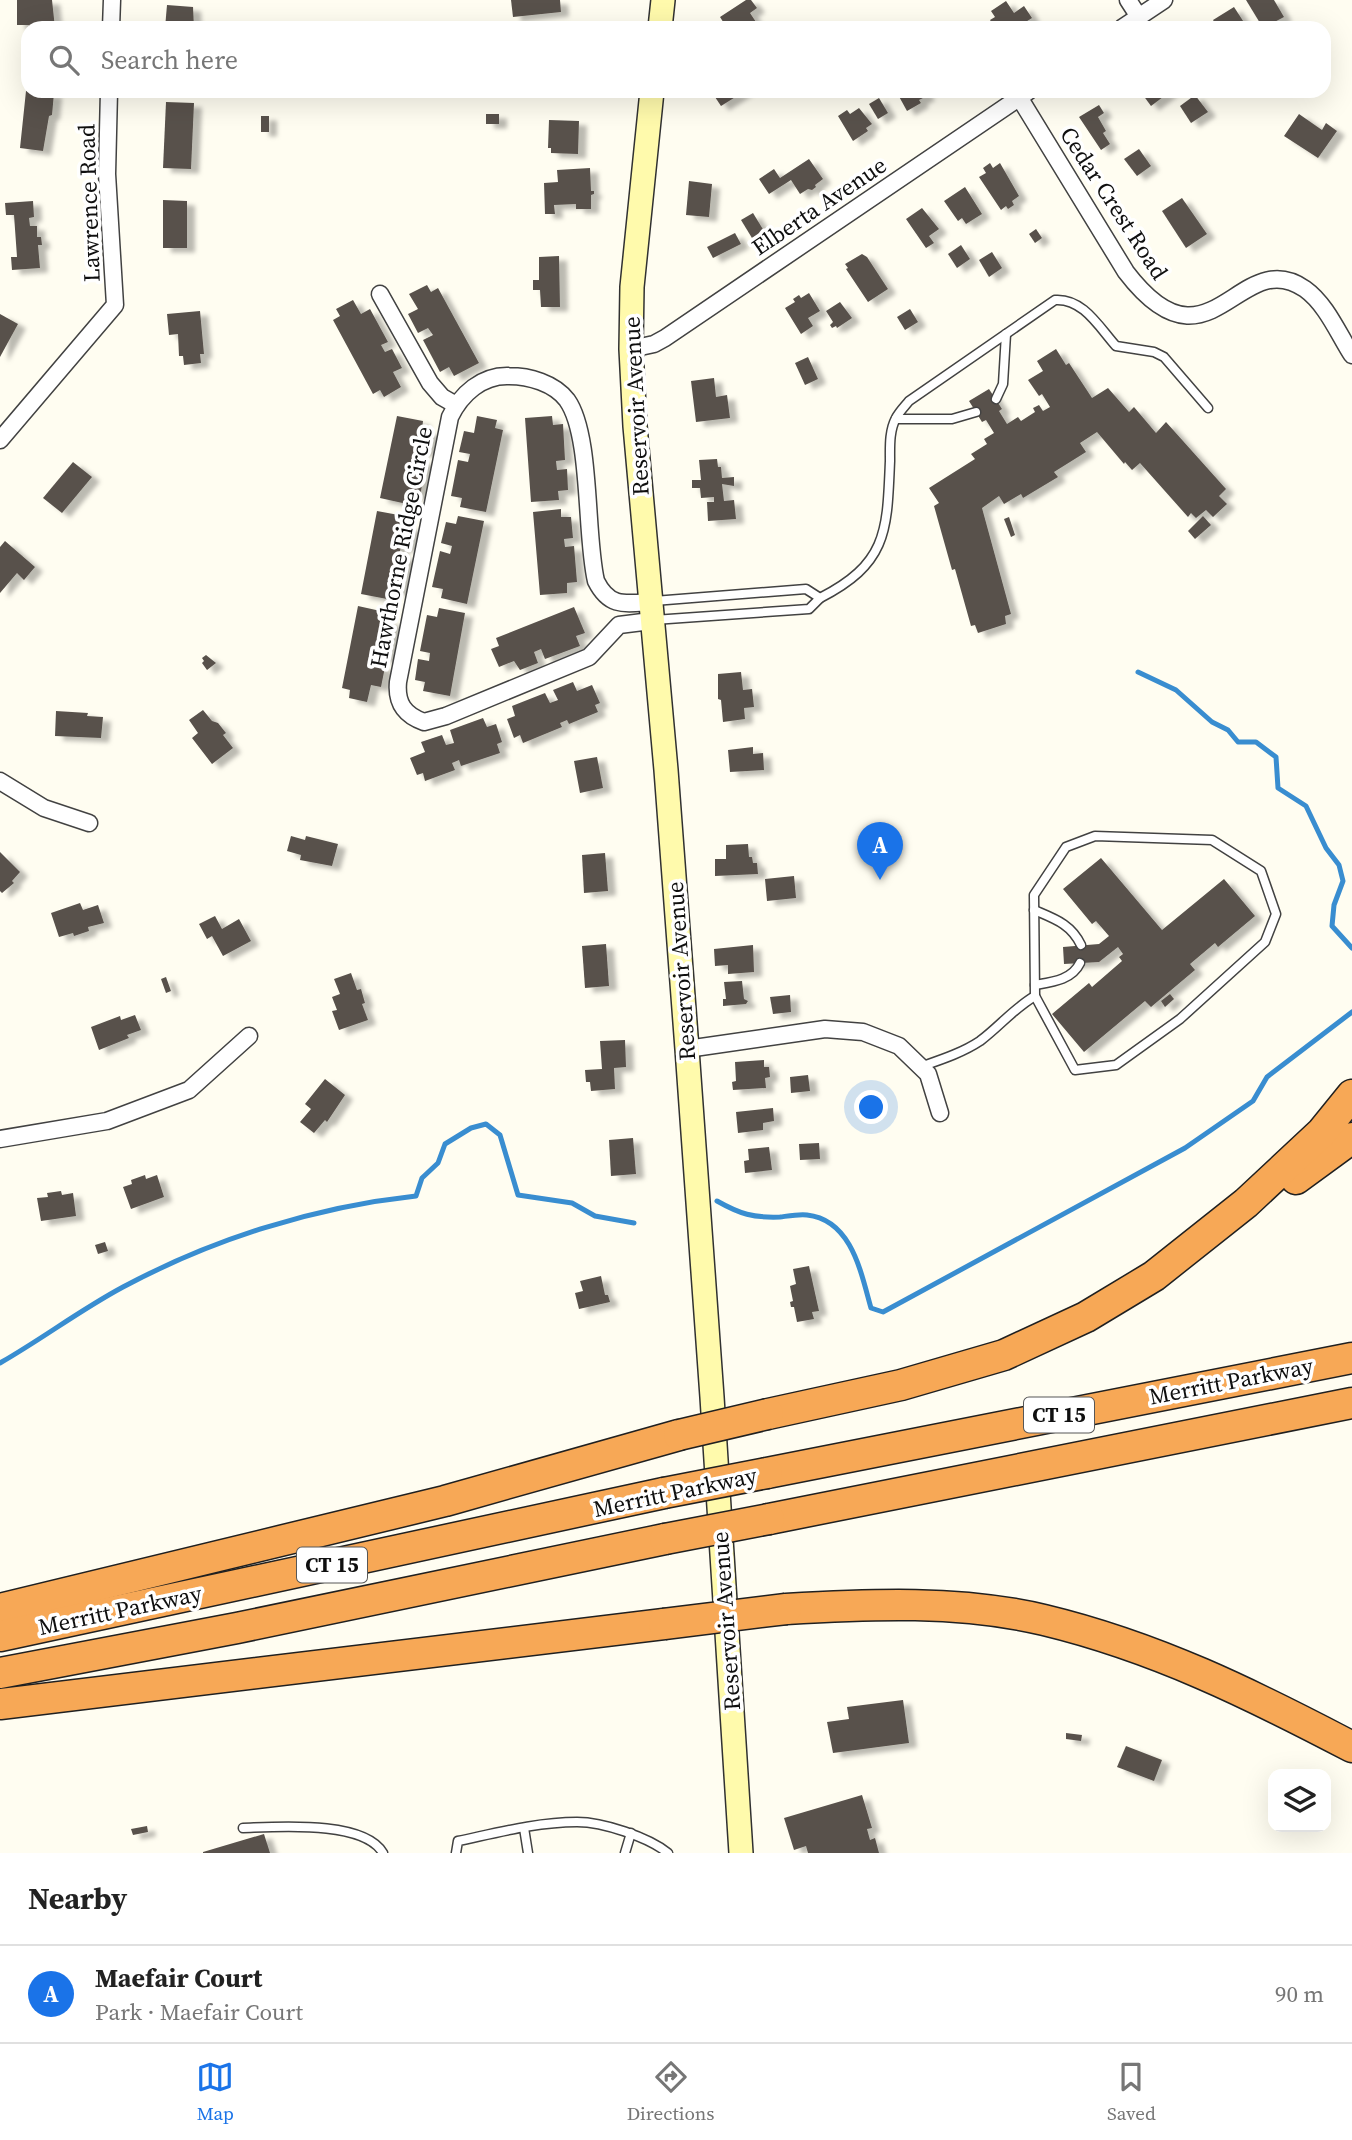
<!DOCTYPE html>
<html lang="en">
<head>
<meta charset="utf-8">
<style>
	body { margin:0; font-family:"Source Serif 4",serif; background:#f6f6f6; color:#222 }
	.controls { position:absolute; right:21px; bottom:21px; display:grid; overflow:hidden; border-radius:14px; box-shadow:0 7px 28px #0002 }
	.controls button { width:63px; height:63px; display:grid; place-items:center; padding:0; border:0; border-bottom:2px solid #e0e0e0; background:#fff; color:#222; font:35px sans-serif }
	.you { position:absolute; left:872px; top:1108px; width:24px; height:24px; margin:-18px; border:5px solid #fff; border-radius:50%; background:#1a73e8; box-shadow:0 0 0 10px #1a73e833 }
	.badge { display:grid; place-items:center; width:46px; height:46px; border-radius:50%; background:#1a73e8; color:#fff; font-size:23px; font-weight:700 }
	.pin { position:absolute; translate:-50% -58px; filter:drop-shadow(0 2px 4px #0008) }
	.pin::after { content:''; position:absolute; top:37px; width:24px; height:21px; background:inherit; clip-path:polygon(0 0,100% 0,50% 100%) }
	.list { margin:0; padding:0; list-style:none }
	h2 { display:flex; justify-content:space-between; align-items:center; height:91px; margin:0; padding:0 28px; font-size:30px }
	h2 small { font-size:23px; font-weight:400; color:#767676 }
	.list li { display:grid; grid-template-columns:46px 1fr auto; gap:21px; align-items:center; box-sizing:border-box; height:98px; padding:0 28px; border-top:2px solid #e0e0e0 }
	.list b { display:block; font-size:26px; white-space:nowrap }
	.list p { margin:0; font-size:23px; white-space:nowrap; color:#767676 }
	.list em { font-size:23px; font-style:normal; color:#767676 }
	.icon { flex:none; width:38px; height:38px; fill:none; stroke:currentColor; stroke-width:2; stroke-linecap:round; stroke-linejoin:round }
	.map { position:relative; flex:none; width:1352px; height:1853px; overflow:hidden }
	.search { position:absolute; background:#fff; box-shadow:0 7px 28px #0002; left:21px; right:21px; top:21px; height:77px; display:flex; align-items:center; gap:18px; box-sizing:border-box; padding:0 24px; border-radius:21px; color:#767676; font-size:26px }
	.sheet { height:189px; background:#fff }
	nav { display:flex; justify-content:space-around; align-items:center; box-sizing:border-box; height:98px; border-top:2px solid #e0e0e0; background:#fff; font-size:19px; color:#767676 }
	nav a { display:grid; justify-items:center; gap:4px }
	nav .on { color:#1a73e8 }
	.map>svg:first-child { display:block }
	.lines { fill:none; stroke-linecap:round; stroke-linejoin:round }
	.stream { stroke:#398dd0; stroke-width:5 }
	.building { fill:#58514b; filter:url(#shadow) }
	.lane-casing { stroke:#424242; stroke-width:11 }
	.street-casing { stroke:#424242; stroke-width:19 }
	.secondary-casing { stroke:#313131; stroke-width:26 }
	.highway-casing { stroke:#202020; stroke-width:33 }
	.lane { stroke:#fff; stroke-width:8 }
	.street { stroke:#fff; stroke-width:16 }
	.secondary { stroke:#fffaac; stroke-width:23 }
	.highway { stroke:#f7a856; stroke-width:30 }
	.highway-bridge-casing { stroke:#202020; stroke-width:33; stroke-linecap:butt }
	.highway-bridge { stroke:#f7a856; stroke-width:30 }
	.labels { text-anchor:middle; stroke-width:7; stroke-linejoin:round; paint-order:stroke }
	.shield { fill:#fff; stroke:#575757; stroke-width:2 }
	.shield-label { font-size:21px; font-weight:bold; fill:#0f0f0f }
	.street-label { font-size:23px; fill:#0f0f0f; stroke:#fff }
</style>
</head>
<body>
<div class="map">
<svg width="1352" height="1853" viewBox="0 0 1352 1853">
	<defs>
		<filter id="shadow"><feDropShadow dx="8" dy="4.5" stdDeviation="2" flood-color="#0004"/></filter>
	</defs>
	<rect width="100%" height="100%" fill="#fffdf1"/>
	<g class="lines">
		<!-- stream -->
		<g class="stream">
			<polyline points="1138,672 1176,690 1212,722 1228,730 1238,742 1256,742 1276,757 1278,788 1306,806 1326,848 1339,865 1343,881 1334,905 1332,926 1352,948"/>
			<path d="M717,1201C740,1214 753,1218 780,1217C788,1216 799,1214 807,1215C852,1220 861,1273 871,1308L883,1312L1185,1148L1253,1101L1267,1077L1352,1012"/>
			<path d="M0,1363C42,1339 80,1310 123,1287C213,1239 314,1207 416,1196L422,1178L438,1163L445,1144L471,1128L486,1124L500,1135L518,1195L572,1203L595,1216L634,1223"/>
		</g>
	</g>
	<!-- building -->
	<g class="building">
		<polygon points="17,0 52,0 55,28 29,28 29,25 17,25"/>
		<polygon points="511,0 560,0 561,12 513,17"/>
		<polygon points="746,0 751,0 757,8 750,13 756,22 750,28 727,28 720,17"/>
		<polygon points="1246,0 1274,0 1284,17 1263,28"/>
		<polygon points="1006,1 1014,13 1024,6 1032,18 1024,23 1028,28 995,28 990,20 995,17 991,11"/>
		<polygon points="167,5 193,7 194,28 165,28"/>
		<polygon points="1234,7 1247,27 1218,28 1213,20"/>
		<polygon points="26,91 54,93 52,115 49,116 43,151 20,148"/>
		<polygon points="711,91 745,91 721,106"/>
		<polygon points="896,91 924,91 927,96 919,100 921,103 907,111"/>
		<polygon points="1140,91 1171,91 1151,106"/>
		<polygon points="1195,95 1208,112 1191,123 1180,106"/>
		<polygon points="879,98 888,113 878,119 869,104"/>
		<polygon points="166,102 194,103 191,169 163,168"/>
		<polygon points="1099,105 1104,113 1098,117 1106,131 1103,133 1110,144 1101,150 1079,117"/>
		<polygon points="859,108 872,124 866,128 868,131 853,141 838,116 847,110 850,114"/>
		<rect x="486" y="114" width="13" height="10"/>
		<polygon points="1299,114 1322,130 1326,123 1337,131 1318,158 1284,136"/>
		<rect x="261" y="116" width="8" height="16"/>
		<polygon points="549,120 579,121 578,154 551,153 551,148 548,148"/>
		<polygon points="1139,149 1151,166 1137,176 1124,159"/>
		<polygon points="809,159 823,179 815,185 816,187 812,190 808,189 800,194 791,180 769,194 759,179 774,169 780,178"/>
		<polygon points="990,163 993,168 1000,163 1019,196 1012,201 1014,205 1008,209 1006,206 1001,210 979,177 986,173 983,168"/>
		<polygon points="590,168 591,191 594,191 594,194 591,195 591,209 576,209 576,204 554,205 555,214 545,214 544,183 558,182 557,170"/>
		<polygon points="689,181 712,184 709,217 686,215"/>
		<polygon points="965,187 982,214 966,224 962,218 958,221 944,201"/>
		<polygon points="1182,198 1207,234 1186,248 1162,211"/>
		<polygon points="163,200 187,201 187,248 163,248"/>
		<polygon points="33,201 34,217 29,218 30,226 37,226 37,237 41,237 42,245 38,245 40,268 12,270 11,257 17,257 14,215 6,215 5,203"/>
		<polygon points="922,208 939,229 929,236 934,243 926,248 906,219"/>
		<polygon points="753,213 764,231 752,238 741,220"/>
		<polygon points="1036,229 1042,238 1035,243 1029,234"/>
		<polygon points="735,233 741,244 713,258 707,247"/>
		<polygon points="961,245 970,259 957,268 948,254"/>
		<polygon points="992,252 1002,268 989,277 979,260"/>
		<polygon points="862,254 867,257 888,289 868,302 846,269 848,268 845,264"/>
		<polygon points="559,256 560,307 541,307 540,290 533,290 533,280 539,280 539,257"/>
		<polygon points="427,285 431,292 438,288 479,363 454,376 449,367 440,372 423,340 433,335 428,328 418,333 408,314 418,309 409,294"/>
		<polygon points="809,293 820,311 808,318 813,326 801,334 785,308 795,302 793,299 799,295 801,298"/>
		<polygon points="353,300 361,314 370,309 388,342 381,345 385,352 392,349 402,368 393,372 401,387 384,397 380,390 373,394 333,320 340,316 336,309"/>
		<polygon points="840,302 852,318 837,328 836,326 832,328 830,325 833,322 826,311"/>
		<polygon points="910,309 918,322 905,330 897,317"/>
		<polygon points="200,311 204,354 200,354 201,363 184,365 183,356 179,356 178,334 169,335 167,314"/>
		<polygon points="0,314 18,324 0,357"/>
		<polygon points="1056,349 1066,365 1069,363 1092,398 1108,388 1129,412 1134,407 1156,433 1166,422 1226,489 1219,496 1227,504 1213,517 1206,510 1196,518 1191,513 1188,517 1140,463 1132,470 1125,462 1124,464 1097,432 1080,443 1086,452 1054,472 1058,477 1023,498 1021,494 1004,504 999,496 982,508 1011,614 1005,616 1006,624 978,633 975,625 971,626 955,569 952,570 934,506 939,503 929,488 975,459 971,454 987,444 984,439 994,433 986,420 982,422 969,401 989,389 1002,409 999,411 1007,424 1018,417 1021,421 1035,412 1033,408 1039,405 1043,411 1050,407 1042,394 1039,396 1028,380 1043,371 1037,361"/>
		<polygon points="808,357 818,379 805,385 795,363"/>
		<polygon points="714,378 716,397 727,395 730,418 696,422 691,381"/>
		<polygon points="397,416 423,421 422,430 432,432 428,453 419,451 417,459 426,461 420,497 409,495 407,504 380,498"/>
		<polygon points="477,416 497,420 495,428 503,430 486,512 460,507 462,498 451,496 458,460 468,462 470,454 459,452 464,431 474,433"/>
		<polygon points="552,416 553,425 563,424 565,460 556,461 557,470 567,469 568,490 558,491 559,500 531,502 525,418"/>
		<polygon points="717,459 718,467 721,467 722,478 734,477 734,486 722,484 724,501 734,500 736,519 708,521 707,502 714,502 714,497 701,498 700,488 692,488 692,480 701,480 699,460"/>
		<polygon points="73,462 92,477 62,513 43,498"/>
		<polygon points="561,509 561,517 571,517 573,538 564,539 565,547 574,546 577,582 567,583 567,593 540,595 533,512"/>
		<polygon points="377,511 404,516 403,525 413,527 409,548 401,547 399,554 407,556 400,592 390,590 387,599 361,594"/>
		<polygon points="458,516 484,521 467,604 441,598 443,589 432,587 440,551 450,554 452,546 441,543 446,522 456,524"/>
		<polygon points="1203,516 1211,525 1195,539 1188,531"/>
		<polygon points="1009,517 1015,535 1011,537 1004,519"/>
		<polygon points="5,541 35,567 24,580 17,573 0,593 0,547"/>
		<polygon points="358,606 385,612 384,620 394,622 387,659 377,657 375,665 385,667 381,687 371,685 367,702 349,698 350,690 342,688"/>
		<polygon points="574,607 585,633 576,636 580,646 545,659 541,649 534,652 538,663 520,670 514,661 499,667 491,649 499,646 496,638"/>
		<polygon points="439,608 465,613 450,696 423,691 425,682 415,680 418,659 429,661 430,653 420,651 427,615 437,617"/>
		<polygon points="206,655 216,663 207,670 202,663 204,661 202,658"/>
		<polygon points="741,672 743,690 752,689 754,707 744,708 745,719 723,722 721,700 718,699 718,674"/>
		<polygon points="573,682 577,691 592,685 600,703 595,705 598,712 569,724 567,720 560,723 562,727 523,743 520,735 514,738 507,719 515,716 512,706 545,693 550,703 558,700 553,690"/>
		<polygon points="203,710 212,721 218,723 226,733 223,735 233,748 212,764 192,738 198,733 189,720"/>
		<polygon points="56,711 88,713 87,716 103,717 101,738 55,736"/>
		<polygon points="483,718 487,727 496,724 502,742 497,744 500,753 461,766 459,760 452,763 455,770 425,781 423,773 417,775 410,758 425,752 421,742 442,735 446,745 454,743 450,730"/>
		<polygon points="753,747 753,754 763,753 764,770 730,772 728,750"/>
		<polygon points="597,757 603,788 580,793 574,761"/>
		<polygon points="291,836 305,840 306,836 338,844 332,866 300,860 301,855 287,851"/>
		<polygon points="748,844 749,857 752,857 753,863 757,863 758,874 715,876 715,859 726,859 726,845"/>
		<polygon points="0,852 20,872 12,881 14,883 2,893 0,891"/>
		<polygon points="605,853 608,891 584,893 582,855"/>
		<polygon points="1101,858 1162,930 1224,879 1255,916 1218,947 1215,943 1190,964 1195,970 1151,1007 1145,1001 1084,1052 1052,1014 1089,983 1092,987 1122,961 1119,957 1123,954 1118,947 1099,962 1064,964 1063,947 1099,944 1109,936 1096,921 1092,924 1063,889"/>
		<polygon points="794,876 796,898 767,901 765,879"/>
		<polygon points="80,903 83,910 98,905 104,923 88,927 89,931 74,936 73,933 59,937 51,913"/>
		<polygon points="215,916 222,929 239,919 251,941 223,956 212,936 207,939 199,924"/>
		<polygon points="606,944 609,986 585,988 582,946"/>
		<polygon points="753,945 754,972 728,974 728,965 715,966 714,949"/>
		<polygon points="351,973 357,990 361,989 365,1003 362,1004 368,1020 339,1030 332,1011 337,1010 332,997 340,994 334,979"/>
		<polygon points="166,977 171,991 166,993 161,979"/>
		<polygon points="742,981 744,999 748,1001 746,1004 723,1006 723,999 726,999 724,982"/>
		<polygon points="1170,994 1174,999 1165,1007 1161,1001"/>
		<polygon points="790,995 791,1012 773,1014 770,997"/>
		<polygon points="135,1015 141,1030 127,1035 129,1038 99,1050 91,1027 120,1016 121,1020"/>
		<polygon points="625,1040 626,1067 614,1068 615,1089 591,1091 590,1082 586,1082 585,1070 602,1069 600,1041"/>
		<polygon points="764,1060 764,1067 769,1067 770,1077 765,1078 766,1088 733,1090 732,1082 736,1081 735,1062"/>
		<polygon points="808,1075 810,1091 791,1093 790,1077"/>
		<polygon points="325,1079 345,1095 327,1122 325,1120 314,1133 300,1122 311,1109 305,1104"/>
		<polygon points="773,1108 774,1121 763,1123 763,1130 738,1133 736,1112"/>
		<polygon points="633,1138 636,1174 611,1176 609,1140"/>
		<polygon points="819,1143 820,1159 800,1160 799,1144"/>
		<polygon points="769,1147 772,1170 745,1173 744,1161 749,1160 748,1149"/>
		<polygon points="145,1175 146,1179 157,1175 164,1197 131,1209 123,1187 132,1184 131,1180"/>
		<polygon points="61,1191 62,1195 73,1193 76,1216 41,1221 37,1198 48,1197 47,1193"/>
		<polygon points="105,1242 108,1251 98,1254 95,1245"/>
		<polygon points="809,1266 819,1311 812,1312 814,1319 797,1322 794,1307 791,1307 790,1302 793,1301 790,1286 796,1284 793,1269"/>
		<polygon points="601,1276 605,1295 608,1295 610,1302 579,1309 575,1293 583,1291 580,1281"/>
		<polygon points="903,1700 909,1743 833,1753 827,1722 849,1719 847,1707"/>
		<polygon points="1066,1733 1082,1735 1081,1741 1066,1739"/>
		<polygon points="1126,1746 1162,1760 1154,1781 1117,1767"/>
		<polygon points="862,1795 872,1828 867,1829 870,1840 875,1838 879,1853 808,1853 806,1846 794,1850 784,1818"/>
		<polygon points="147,1826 148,1832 133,1835 131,1829"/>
		<polygon points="264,1834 270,1853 203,1853 203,1852"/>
	</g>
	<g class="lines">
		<defs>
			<g id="lane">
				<polyline points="996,399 1003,384 1006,334"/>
				<polyline points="896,419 952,419 976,412"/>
				<path d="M820,598C888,563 887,531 890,461C890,447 889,431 896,418C899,412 904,407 909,401L1055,300C1083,298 1099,327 1116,346L1154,352L1164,357L1208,408"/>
				<polyline points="654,601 806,589 820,598 809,609 654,620"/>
				<polygon points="1095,836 1212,840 1261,871 1276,914 1265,942 1180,1019 1116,1065 1075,1070 1035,996 1034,895 1066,847"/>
				<path d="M1034,910C1055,919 1071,924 1081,945"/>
				<path d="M1035,985C1052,982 1072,980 1080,963"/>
				<path d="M920,1067C940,1060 962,1053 980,1041C1000,1026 1013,1009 1035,996"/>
				<path d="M243,1828C277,1827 364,1820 383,1853"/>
				<polyline points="524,1828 528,1853"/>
				<path d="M456,1853L458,1841C496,1833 537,1822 577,1822C603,1822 648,1837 668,1853"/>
				<polyline points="625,1853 631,1833"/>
			</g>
			<g id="street">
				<polyline points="1128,0 1139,17"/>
				<polyline points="111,28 112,0"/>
				<polyline points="1122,28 1164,0"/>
				<path d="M1019,97L1126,272C1210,382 1239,243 1305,289C1326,304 1338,333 1352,355"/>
				<polyline points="380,294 430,383 442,397 456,405"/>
				<polyline points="631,349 654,344 665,338 1029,91"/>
				<polyline points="0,440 115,305 107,174 109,91"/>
				<path d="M649,602C624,604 609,607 596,581C585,535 592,435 567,400C554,383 529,376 509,376C482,375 461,394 450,417L398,682C396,703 404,715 424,722L446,716L589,657L619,625L651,621"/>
				<polyline points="0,781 44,808 89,823"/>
				<polyline points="687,1049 825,1029 863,1032 899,1046 928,1074 940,1113"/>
				<polyline points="0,1139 107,1121 189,1090 249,1036"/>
			</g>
			<g id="secondary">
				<polyline points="660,28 663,0"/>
				<polyline points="652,91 632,287 631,349 635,426 666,770 687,1049 712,1397 741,1853"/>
			</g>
			<g id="highway">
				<polyline points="1296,1179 1352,1138"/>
				<polyline points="768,1414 901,1385 1004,1355 1086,1317 1154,1276 1246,1203 1322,1132 1352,1095"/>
				<polyline points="767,1473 1352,1358"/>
				<polyline points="769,1519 1352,1403"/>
				<polyline points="0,1609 445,1501 679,1435"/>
				<path d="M786,1609C871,1604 960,1600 1044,1620C1156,1647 1251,1694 1352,1747"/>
				<polyline points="0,1636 664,1493"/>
				<polyline points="0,1673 237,1628 665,1539"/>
				<polyline points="0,1704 664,1624"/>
			</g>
		</defs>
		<!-- lane casing -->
		<use href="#lane" class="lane-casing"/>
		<!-- street casing -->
		<use href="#street" class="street-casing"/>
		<!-- secondary casing -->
		<use href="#secondary" class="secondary-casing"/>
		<!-- highway casing -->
		<use href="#highway" class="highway-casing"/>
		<!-- lane -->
		<use href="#lane" class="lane"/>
		<!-- street -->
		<use href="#street" class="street"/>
		<!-- secondary -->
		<use href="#secondary" class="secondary"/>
		<!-- highway -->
		<use href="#highway" class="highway"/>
		<defs>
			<g id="highway-bridge">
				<polyline points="679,1435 768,1414"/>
				<polyline points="664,1493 767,1473"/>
				<polyline points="665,1539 769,1519"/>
				<polyline points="664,1624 786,1609"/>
			</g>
		</defs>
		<!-- highway-bridge casing -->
		<use href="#highway-bridge" class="highway-bridge-casing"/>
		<!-- highway-bridge -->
		<use href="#highway-bridge" class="highway-bridge"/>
	</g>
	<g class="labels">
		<!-- shield labels -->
		<g class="shield">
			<rect x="1024" y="1397.5" width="70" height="35" rx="5"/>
			<rect x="297" y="1547.5" width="70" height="35" rx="5"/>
		</g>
		<g class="shield-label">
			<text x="1059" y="1422">CT 15</text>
			<text x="332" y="1572">CT 15</text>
		</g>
		<!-- street labels -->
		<g class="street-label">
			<text transform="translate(89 203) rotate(-92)" y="8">Lawrence Road</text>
			<text transform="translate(1114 203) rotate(57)" y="8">Cedar Crest Road</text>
			<text transform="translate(819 206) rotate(-34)" y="8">Elberta Avenue</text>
			<text transform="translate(636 406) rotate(-93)" y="8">Reservoir Avenue</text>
			<text transform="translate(401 547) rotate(-79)" y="8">Hawthorne Ridge Circle</text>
			<text transform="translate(681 971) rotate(-94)" y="8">Reservoir Avenue</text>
			<text transform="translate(1231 1381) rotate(-11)" y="8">Merritt Parkway</text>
			<text transform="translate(675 1492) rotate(-12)" y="8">Merritt Parkway</text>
			<text transform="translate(120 1610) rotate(-12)" y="8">Merritt Parkway</text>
			<text transform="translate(726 1621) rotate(-94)" y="8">Reservoir Avenue</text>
		</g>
	</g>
</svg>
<div class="controls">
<button><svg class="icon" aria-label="layers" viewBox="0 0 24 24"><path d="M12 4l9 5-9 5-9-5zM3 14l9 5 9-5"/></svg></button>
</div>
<div class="you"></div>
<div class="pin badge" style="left:880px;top:880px">A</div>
<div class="search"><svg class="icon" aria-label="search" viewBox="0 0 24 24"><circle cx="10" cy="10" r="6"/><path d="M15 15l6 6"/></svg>Search here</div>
</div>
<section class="sheet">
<h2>Nearby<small></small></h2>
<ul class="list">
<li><span class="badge">A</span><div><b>Maefair Court</b><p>Park · Maefair Court</p></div><em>90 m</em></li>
</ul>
</section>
<nav>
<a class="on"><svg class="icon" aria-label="map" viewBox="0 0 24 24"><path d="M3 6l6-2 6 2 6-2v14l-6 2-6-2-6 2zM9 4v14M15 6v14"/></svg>Map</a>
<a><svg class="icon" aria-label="directions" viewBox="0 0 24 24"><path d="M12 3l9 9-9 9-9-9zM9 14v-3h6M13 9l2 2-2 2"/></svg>Directions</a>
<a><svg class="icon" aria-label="saved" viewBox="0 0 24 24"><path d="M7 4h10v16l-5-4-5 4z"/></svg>Saved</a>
</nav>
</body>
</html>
